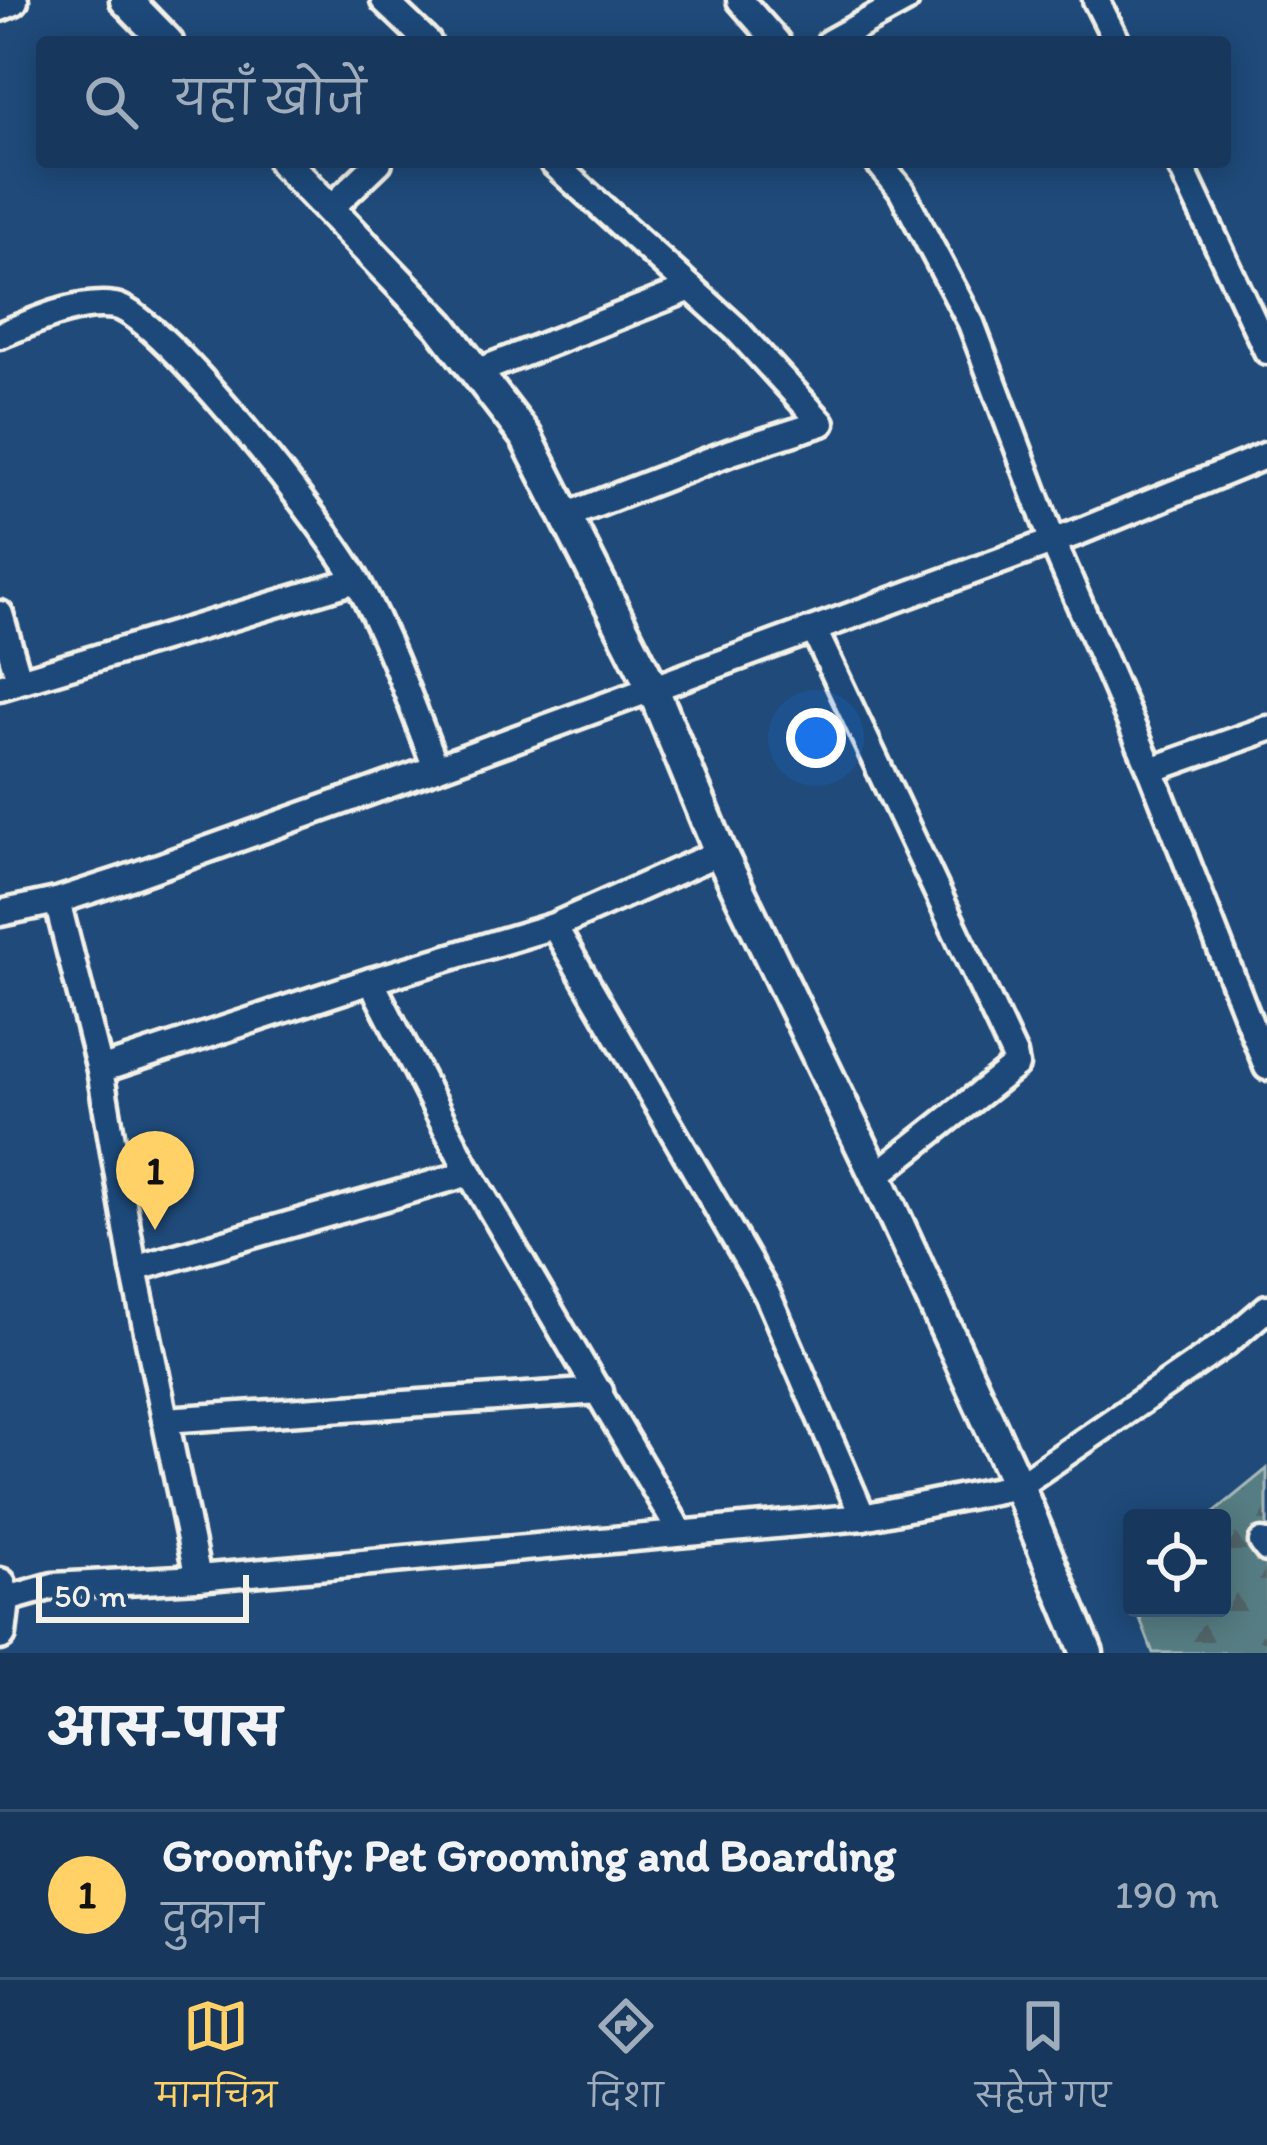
<!DOCTYPE html>
<html lang="hi">
<head>
<meta charset="utf-8">
<style>
	body { margin:0; font-family:Itim,"Playpen Sans Deva",sans-serif; background:#203f62; color:#f1f3f6 }
	.controls { position:absolute; right:36px; bottom:36px; display:grid; overflow:hidden; border-radius:12px; box-shadow:0 6px 30px #0003 }
	.controls button { width:108px; height:108px; display:grid; place-items:center; padding:0; border:0; border-bottom:3px solid #365272; background:#17385c; color:#f1f3f6; font:60px sans-serif }
	.scale { position:absolute; left:36px; bottom:30px; width:213px; box-sizing:border-box; padding-left:12px; border:6px solid #f4f1e8; border-top:0; font-size:33px; line-height:42px; white-space:nowrap; color:#f4f1e8; -webkit-text-stroke:9px #1f4a7a; paint-order:stroke }
	.you { position:absolute; left:816px; top:738px; width:42px; height:42px; margin:-30px; border:9px solid #fff; border-radius:50%; background:#1a73e8; box-shadow:0 0 0 18px #1a73e833 }
	.badge { display:grid; place-items:center; width:78px; height:78px; border-radius:50%; background:#ffd166; color:#111; font-size:39px; font-weight:700 }
	.pin { position:absolute; translate:-50% -99px; filter:drop-shadow(0 3px 6px #0008) }
	.pin::after { content:''; position:absolute; top:63px; width:42px; height:36px; background:inherit; clip-path:polygon(0 0,100% 0,50% 100%) }
	.list { margin:0; padding:0; list-style:none }
	h2 { display:flex; justify-content:space-between; align-items:center; height:156px; margin:0; padding:0 48px; font-size:51px }
	h2 small { font-size:39px; font-weight:400; color:#9eacbb }
	.list li { display:grid; grid-template-columns:78px 1fr auto; gap:36px; align-items:center; box-sizing:border-box; height:168px; padding:0 48px; border-top:3px solid #365272 }
	.list b { display:block; font-size:45px; white-space:nowrap }
	.list p { margin:0; font-size:39px; white-space:nowrap; color:#9eacbb }
	.list em { font-size:39px; font-style:normal; color:#9eacbb }
	.icon { flex:none; width:66px; height:66px; fill:none; stroke:currentColor; stroke-width:2; stroke-linecap:round; stroke-linejoin:round }
	.map { position:relative; flex:none; width:1267px; height:1653px; overflow:hidden }
	.search { position:absolute; background:#17385c; box-shadow:0 6px 30px #0003; left:36px; right:36px; top:36px; height:132px; display:flex; align-items:center; gap:30px; box-sizing:border-box; padding:0 42px; border-radius:12px; color:#9eacbb; font-size:45px }
	.sheet { height:324px; background:#17385c }
	nav { display:flex; justify-content:space-around; align-items:center; box-sizing:border-box; height:168px; border-top:3px solid #365272; background:#17385c; font-size:33px; color:#9eacbb }
	nav a { display:grid; justify-items:center; gap:6px }
	nav .on { color:#ffd166 }
	.map>svg:first-child { display:block }
	.forest { fill:url(#forest-firs); stroke:#a6b7b6; stroke-width:3 }
	.lines { fill:none; stroke-linecap:round; stroke-linejoin:round }
	.minor-casing { stroke:#f4f1e8; stroke-width:33 }
	.tertiary-casing { stroke:#f4f1e8; stroke-width:39 }
	.minor { stroke:#1f4a7a; stroke-width:24 }
	.tertiary { stroke:#1f4a7a; stroke-width:30 }
</style>
</head>
<body>
<div class="map">
<svg width="1267" height="1653" viewBox="0 0 1267 1653">
	<defs>
		<pattern id="forest-firs" width="22" height="20" patternUnits="userSpaceOnUse" patternTransform="scale(3)"><rect width="22" height="20" fill="#577d83"/><path d="M5 1l3.5 6h-7zM16 11l3.5 6h-7z" fill="#516568"/></pattern>
	</defs>
	<rect width="100%" height="100%" fill="#1f4a7a"/>
	<filter id="ink" filterUnits="userSpaceOnUse"><feTurbulence type="fractalNoise" baseFrequency=".00833" numOctaves="2"/><feDisplacementMap in="SourceGraphic" scale="24" xChannelSelector="R" yChannelSelector="G"/><feConvolveMatrix kernelMatrix="1 2 1 2 8 2 1 2 1" color-interpolation-filters="sRGB"/></filter>
	<g filter="url(#ink)">
		<!-- forest -->
		<polygon class="forest" points="1267,1469 1267,1653 1153,1653 1136,1608 1222,1608 1222,1518 1207,1518"/>
		<g class="lines">
			<defs>
				<g id="minor">
					<polyline points="384,0 428,42"/>
					<polyline points="740,0 777,42"/>
					<polyline points="1096,0 1117,42"/>
					<polyline points="830,42 906,0"/>
					<polyline points="552,162 735,328 822,423 731,452 566,516"/>
					<polyline points="878,162 901,190 971,323 1053,542 1151,770 1267,1067"/>
					<polyline points="1179,162 1267,351"/>
					<polyline points="330,209 379,162"/>
					<path d="M0,335C33,322 78,300 115,306C162,315 331,532 357,581C389,640 412,705 436,768"/>
					<polyline points="476,372 691,288"/>
					<polyline points="0,614 19,680"/>
					<polyline points="814,630 1014,1055 1016,1065 876,1176"/>
					<polyline points="0,687 356,580"/>
					<polyline points="1151,770 1267,729"/>
					<polyline points="57,901 100,1070 134,1269 198,1578"/>
					<polyline points="0,913 57,901 122,880 436,768 1079,532 1267,455"/>
					<polyline points="554,926 767,1294 863,1517"/>
					<polyline points="371,981 465,1165 680,1532"/>
					<polyline points="100,1070 371,981 554,926 720,852"/>
					<polyline points="134,1269 470,1173"/>
					<polyline points="165,1420 600,1391"/>
					<polyline points="1262,1542 1267,1549"/>
					<polyline points="0,1601 53,1586 198,1578 863,1517 1018,1486 1226,1343 1267,1308"/>
				</g>
				<g id="tertiary">
					<polyline points="126,0 167,42"/>
					<polyline points="0,5 12,0"/>
					<polyline points="284,162 440,325 526,437 653,689 720,852 876,1176 1018,1486 1087,1653"/>
					<polyline points="0,1584 4,1600 0,1634"/>
				</g>
			</defs>
			<!-- minor casing -->
			<use href="#minor" class="minor-casing"/>
			<!-- tertiary casing -->
			<use href="#tertiary" class="tertiary-casing"/>
			<!-- minor -->
			<use href="#minor" class="minor"/>
			<!-- tertiary -->
			<use href="#tertiary" class="tertiary"/>
		</g>
	</g>
</svg>
<div class="controls">
<button><svg class="icon" aria-label="locate" viewBox="0 0 24 24"><circle cx="12" cy="12" r="6"/><path d="M12 2v4M12 18v4M2 12h4M18 12h4"/></svg></button>
</div>
<div class="scale">50 m</div>
<div class="you"></div>
<div class="pin badge" style="left:155px;top:1230px">1</div>
<div class="search"><svg class="icon" aria-label="search" viewBox="0 0 24 24"><circle cx="10" cy="10" r="6"/><path d="M15 15l6 6"/></svg>यहाँ खोजें</div>
</div>
<section class="sheet">
<h2>आस-पास<small></small></h2>
<ul class="list">
<li><span class="badge">1</span><div><b>Groomify: Pet Grooming and Boarding</b><p>दुकान</p></div><em>190 m</em></li>
</ul>
</section>
<nav>
<a class="on"><svg class="icon" aria-label="map" viewBox="0 0 24 24"><path d="M3 6l6-2 6 2 6-2v14l-6 2-6-2-6 2zM9 4v14M15 6v14"/></svg>मानचित्र</a>
<a><svg class="icon" aria-label="directions" viewBox="0 0 24 24"><path d="M12 3l9 9-9 9-9-9zM9 14v-3h6M13 9l2 2-2 2"/></svg>दिशा</a>
<a><svg class="icon" aria-label="saved" viewBox="0 0 24 24"><path d="M7 4h10v16l-5-4-5 4z"/></svg>सहेजे गए</a>
</nav>
</body>
</html>
